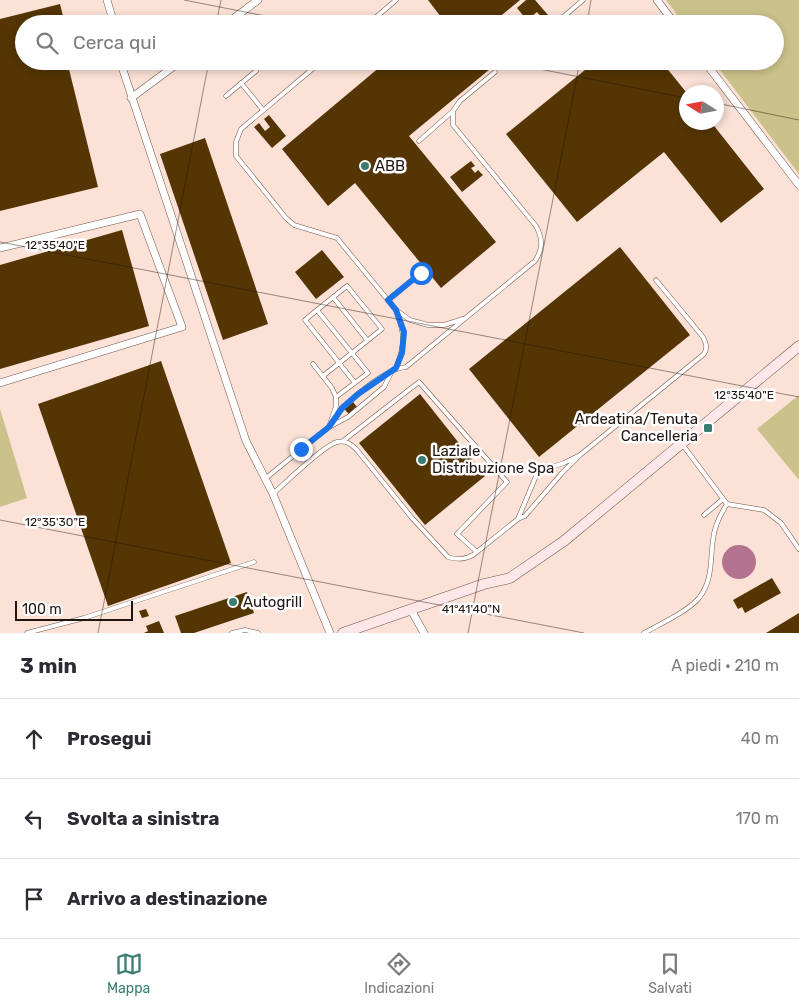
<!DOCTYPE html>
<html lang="it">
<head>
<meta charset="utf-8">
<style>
	body { margin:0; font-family:Rubik,sans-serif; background:#f7f7f7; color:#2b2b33 }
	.compass { position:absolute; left:679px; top:85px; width:45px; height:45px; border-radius:50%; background:#fff; box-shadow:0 2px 8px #0003; rotate:281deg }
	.scale { position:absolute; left:15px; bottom:12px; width:118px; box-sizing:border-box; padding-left:5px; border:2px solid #201510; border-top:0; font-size:14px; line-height:18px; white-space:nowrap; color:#201510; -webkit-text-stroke:4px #fff; paint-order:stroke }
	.stop { position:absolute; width:15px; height:15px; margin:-11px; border:4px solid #1a73e8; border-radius:50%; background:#fff }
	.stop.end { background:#1a73e8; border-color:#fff; box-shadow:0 1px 5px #0008 }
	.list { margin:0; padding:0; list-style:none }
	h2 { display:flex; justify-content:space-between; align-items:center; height:65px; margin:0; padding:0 20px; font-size:21px }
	h2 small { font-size:16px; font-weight:400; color:#7c7c81 }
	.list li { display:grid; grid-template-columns:32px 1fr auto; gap:15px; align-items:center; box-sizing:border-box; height:80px; padding:0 20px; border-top:1px solid #e1e1e2 }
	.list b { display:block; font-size:19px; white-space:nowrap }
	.list em { font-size:16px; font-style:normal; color:#7c7c81 }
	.icon { flex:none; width:28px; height:28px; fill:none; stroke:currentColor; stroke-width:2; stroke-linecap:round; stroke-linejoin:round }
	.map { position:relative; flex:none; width:799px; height:633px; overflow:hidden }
	.search { position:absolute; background:#fff; box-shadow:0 2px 8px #0003; left:15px; right:15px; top:15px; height:55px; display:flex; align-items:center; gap:12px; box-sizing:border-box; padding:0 18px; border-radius:28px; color:#7c7c81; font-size:19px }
	.sheet { height:305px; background:#fff }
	nav { display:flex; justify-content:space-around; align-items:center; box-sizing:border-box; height:70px; border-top:1px solid #e1e1e2; background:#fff; font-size:14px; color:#7c7c81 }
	nav a { display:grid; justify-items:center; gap:2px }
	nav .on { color:#3a7e72 }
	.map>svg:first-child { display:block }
	.green { fill:#cbc18a }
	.water { fill:#b47291 }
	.building { fill:#543503 }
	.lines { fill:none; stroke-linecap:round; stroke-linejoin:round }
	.lane-casing { stroke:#71564b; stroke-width:5 }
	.street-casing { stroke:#71564b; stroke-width:8 }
	.secondary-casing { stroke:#71564b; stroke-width:11 }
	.lane { stroke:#fff; stroke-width:4 }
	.street { stroke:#fff; stroke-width:7 }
	.secondary { stroke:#fee7e8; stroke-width:10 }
	.route { stroke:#1a73e8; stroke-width:6 }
	.ticks { fill:none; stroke:#201510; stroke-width:1; stroke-opacity:0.45 }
	.poi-dot { fill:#3a7e72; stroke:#fff; stroke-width:2 }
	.labels { text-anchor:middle; stroke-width:5; stroke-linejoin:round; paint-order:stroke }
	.poi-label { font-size:15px; fill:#201510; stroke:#fff; text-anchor:start }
	.ticks-label { font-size:12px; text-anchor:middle; fill:#201510; stroke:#fff; stroke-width:5; stroke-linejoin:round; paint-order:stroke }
</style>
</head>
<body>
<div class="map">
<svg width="799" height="633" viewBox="0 0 799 633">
	<rect width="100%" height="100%" fill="#fbe1d6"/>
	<!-- green -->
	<g class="green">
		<polygon points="666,0 799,0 799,174 713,61 775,61 775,24 684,24"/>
		<polygon points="799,395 799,480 757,429"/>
		<polygon points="0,409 27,498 0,507"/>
	</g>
	<!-- water -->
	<circle class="water" cx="739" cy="562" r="17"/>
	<!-- building -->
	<g class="building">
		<polygon points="428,0 520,0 491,24 433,24 441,17"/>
		<polygon points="526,0 535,0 548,15 543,19 537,12 532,16 538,24 530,24 517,8"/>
		<polygon points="60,4 65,24 24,24 24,61 67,61 98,187 0,211 0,19"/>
		<polygon points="387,61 484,61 490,69 409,136 496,242 441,288 355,183 328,206 282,149"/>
		<polygon points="596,61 661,61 686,92 686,122 711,122 764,189 721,223 664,152 577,222 506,134"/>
		<polygon points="269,115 286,136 272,148 254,127 259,123 265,131 270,127 264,119"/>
		<polygon points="205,138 268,324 223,340 160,154"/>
		<polygon points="471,161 475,166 471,168 475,173 478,170 483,175 462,192 450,177"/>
		<polygon points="122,230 149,326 0,369 0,265"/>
		<polygon points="620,247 690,335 539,457 469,369"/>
		<polygon points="322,250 344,277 316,299 295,272"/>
		<polygon points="161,361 231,563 108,606 38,404"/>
		<polygon points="420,394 485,476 425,525 359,443"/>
		<polygon points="353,402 357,407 349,414 344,409"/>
		<polygon points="772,578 781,593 745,613 742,607 738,609 733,600"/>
		<polygon points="247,592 254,613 194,633 181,633 175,616"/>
		<polygon points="146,609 149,616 142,618 139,611"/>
		<polygon points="799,613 799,633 766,633"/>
		<polygon points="159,621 164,633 144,633 148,631 146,626"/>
	</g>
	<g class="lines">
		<defs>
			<g id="lane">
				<polyline points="368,24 396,0"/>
				<polyline points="555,24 583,0"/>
				<polyline points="322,61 241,129 236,142 236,156 286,218 294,225 337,238 396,310 410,320 428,325 444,325 463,319"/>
				<polyline points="241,83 263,110"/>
				<polyline points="226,96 256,71"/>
				<polyline points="419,141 453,111"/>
				<polyline points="333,297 367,340"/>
				<polyline points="388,300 421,273"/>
				<polyline points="317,310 347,286 382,329 323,376"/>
				<path d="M396,368C406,342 405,336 396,310"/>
				<path d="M392,371L384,387L348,417L329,427C333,421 338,413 343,408C357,394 387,368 406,367L535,261C543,249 543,239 536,226L453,125V111L460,101L495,72"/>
				<polyline points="336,397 368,373 317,310 305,320 355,383"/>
				<polyline points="343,441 419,382 507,482 457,534 477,552"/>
				<path d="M580,455L564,463L543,470L536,476L518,519L525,516L562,473L580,455L704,354C708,347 706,344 703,337L656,280"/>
				<polyline points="266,478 329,427 336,406 336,397 332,388 313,364"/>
				<path d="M273,494C285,483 324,445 337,442C346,440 351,444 357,450L412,518L448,557C457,560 464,560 473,555L518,519"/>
				<polyline points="727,504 764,510 781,523 799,549"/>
				<polyline points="704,515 723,499"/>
				<polyline points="27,633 84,618 254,562"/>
				<polyline points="232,633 245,630 258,633"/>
				<path d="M644,633C660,624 687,612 699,598C713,580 710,561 713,540C714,526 720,515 727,504L682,444"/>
			</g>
			<g id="street">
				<polyline points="107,0 114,24"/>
				<polyline points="657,0 675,24"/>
				<polyline points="226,24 258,0"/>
				<polyline points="120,61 246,441 273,494 330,633"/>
				<polyline points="704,61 799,185"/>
				<polyline points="131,98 181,61"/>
				<polyline points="0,248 140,214 182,327 0,383"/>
				<polyline points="411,610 424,633"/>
			</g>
			<polyline id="secondary" points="343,633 484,584 510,578 564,541 799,346"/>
		</defs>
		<!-- lane casing -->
		<use href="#lane" class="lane-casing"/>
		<!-- street casing -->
		<use href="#street" class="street-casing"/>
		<!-- secondary casing -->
		<use href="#secondary" class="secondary-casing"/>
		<!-- lane -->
		<use href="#lane" class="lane"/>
		<!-- street -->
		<use href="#street" class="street"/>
		<!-- secondary -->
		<use href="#secondary" class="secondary"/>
	</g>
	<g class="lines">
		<!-- route -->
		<polyline class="route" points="301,449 329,427 342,408 358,394 396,368 402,353 404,332 396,310 388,300 421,273"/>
	</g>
	<!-- ticks -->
	<path class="ticks" d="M184,0L306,24M216,24L221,0M587,24L591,0M499,61L686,98M716,103L799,120M0,242L799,397M0,520L584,633M98,633L209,61M468,633L580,61"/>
	<!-- markers -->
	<g class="poi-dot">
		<circle cx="365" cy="166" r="5"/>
		<rect x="703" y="423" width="10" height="10" rx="2.5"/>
		<circle cx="422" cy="460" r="5"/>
		<circle cx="233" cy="602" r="5"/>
	</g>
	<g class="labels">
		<!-- poi labels -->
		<g class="poi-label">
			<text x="375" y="171">ABB</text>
			<text x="698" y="424" text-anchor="end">Ardeatina/Tenuta<tspan x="698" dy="17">Cancelleria</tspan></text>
			<text x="432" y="456">Laziale<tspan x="432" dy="17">Distribuzione Spa</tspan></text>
			<text x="243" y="607">Autogrill</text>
		</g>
	</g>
	<g class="ticks-label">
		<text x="55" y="249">12°35'40"E</text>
		<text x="744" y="399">12°35'40"E</text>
		<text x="55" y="526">12°35'30"E</text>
		<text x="471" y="613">41°41'40"N</text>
	</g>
</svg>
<svg class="compass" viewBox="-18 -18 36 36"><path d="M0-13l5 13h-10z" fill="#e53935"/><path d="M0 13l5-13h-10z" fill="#7c7c81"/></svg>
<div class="scale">100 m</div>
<div class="stop" style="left:421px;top:273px"></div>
<div class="stop end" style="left:301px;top:449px"></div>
<div class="search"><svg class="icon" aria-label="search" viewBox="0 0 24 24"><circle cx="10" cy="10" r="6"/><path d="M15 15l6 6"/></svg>Cerca qui</div>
</div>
<section class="sheet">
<h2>3 min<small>A piedi · 210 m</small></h2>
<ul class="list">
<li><svg class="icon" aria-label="ahead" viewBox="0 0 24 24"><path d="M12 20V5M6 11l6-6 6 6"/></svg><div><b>Prosegui</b></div><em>40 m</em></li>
<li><svg class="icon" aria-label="left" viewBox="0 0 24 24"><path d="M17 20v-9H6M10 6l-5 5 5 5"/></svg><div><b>Svolta a sinistra</b></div><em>170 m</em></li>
<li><svg class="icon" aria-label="arrive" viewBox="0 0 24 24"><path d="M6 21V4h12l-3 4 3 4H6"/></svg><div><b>Arrivo a destinazione</b></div></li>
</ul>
</section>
<nav>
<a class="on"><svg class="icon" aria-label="map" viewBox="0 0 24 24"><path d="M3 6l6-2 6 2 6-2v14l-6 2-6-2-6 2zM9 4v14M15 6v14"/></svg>Mappa</a>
<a><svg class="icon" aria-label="directions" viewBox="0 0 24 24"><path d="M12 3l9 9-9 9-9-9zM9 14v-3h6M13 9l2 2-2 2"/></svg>Indicazioni</a>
<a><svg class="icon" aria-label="saved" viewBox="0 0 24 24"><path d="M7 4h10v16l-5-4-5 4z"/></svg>Salvati</a>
</nav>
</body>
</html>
